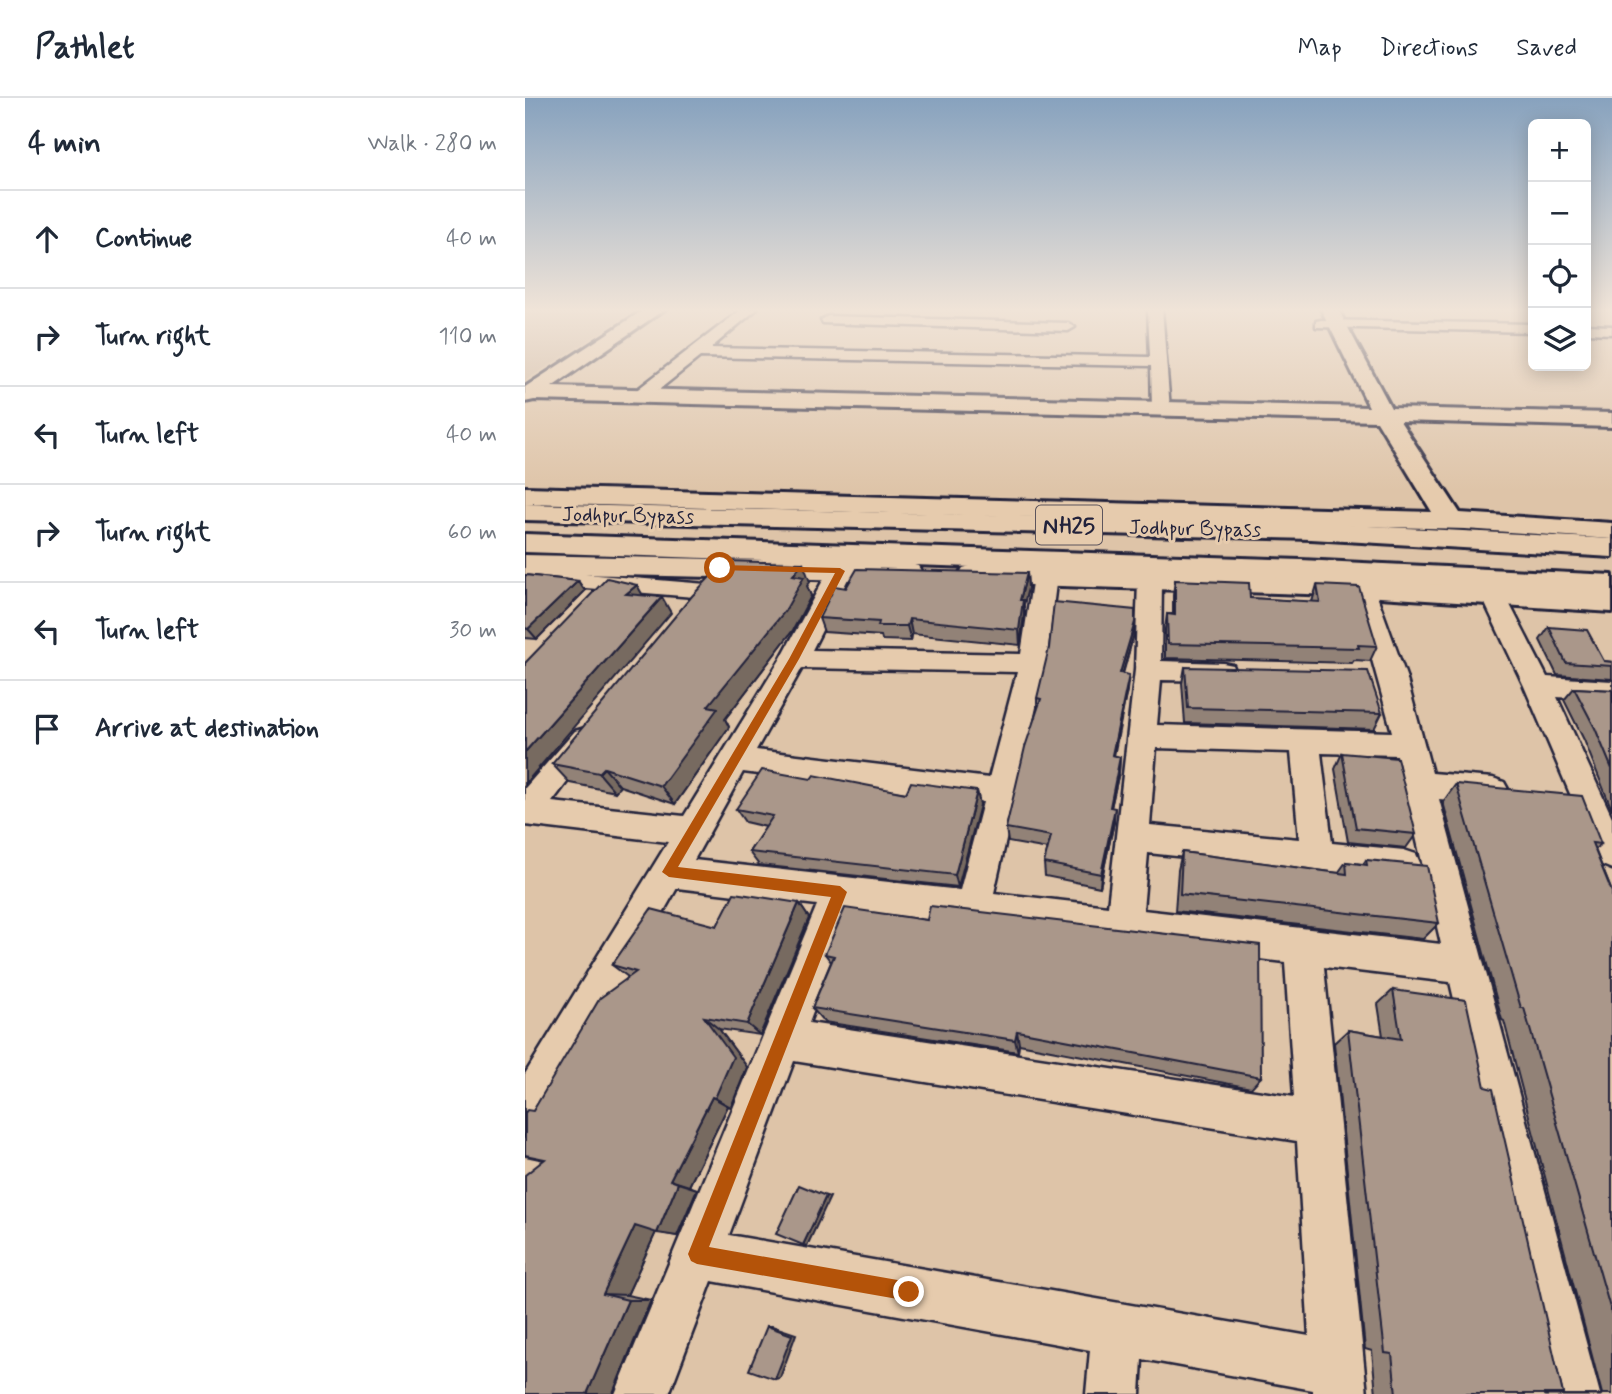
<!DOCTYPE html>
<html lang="en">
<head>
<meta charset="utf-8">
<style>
	body { margin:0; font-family:Mynerve,sans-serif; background:#f6f6f7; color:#1f2937 }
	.controls { position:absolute; right:21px; top:21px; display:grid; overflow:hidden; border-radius:10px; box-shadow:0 4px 18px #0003 }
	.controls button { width:63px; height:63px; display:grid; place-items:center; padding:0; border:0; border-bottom:2px solid #e0e1e3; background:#fff; color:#1f2937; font:35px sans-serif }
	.stop { position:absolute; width:21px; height:21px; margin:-16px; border:5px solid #b45309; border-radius:50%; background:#fff }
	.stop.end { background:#b45309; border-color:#fff; box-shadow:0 2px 7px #0008 }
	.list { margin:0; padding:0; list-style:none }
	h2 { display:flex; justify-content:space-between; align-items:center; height:91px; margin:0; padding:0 28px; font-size:30px }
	h2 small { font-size:23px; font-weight:400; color:#747a83 }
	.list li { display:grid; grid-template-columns:46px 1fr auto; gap:21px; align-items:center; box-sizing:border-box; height:98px; padding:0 28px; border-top:2px solid #e0e1e3 }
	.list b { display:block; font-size:26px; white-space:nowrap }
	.list em { font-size:23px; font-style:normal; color:#747a83 }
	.icon { flex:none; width:38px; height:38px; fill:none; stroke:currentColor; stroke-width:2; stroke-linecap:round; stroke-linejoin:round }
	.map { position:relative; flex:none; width:1087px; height:1296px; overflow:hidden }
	header { display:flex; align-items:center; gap:42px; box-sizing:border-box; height:98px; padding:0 35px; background:#fff; border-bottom:2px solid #e0e1e3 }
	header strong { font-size:33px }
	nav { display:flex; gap:38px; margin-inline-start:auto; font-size:24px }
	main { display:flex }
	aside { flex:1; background:#fff }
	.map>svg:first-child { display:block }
	.built { fill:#ceb69f }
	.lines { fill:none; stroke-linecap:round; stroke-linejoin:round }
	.minor-casing { stroke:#22223b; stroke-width:5 }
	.tertiary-casing { stroke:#22223b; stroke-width:6 }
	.trunk-casing { stroke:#22223b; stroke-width:6 }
	.minor { fill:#e6cbad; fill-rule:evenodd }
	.tertiary { fill:#e6cbad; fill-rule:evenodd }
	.trunk { fill:#e6cbad; fill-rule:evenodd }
	.wall { fill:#928277; stroke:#22223b; stroke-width:2 }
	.shaded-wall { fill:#776a61; stroke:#22223b; stroke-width:2 }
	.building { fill:#aa978a; stroke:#22223b; stroke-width:2 }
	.route { fill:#b45309 }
	.labels { text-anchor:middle; stroke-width:6; stroke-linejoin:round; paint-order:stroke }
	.far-street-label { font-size:21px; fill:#22223b; stroke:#e6cbad }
	.shield { fill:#e6cbad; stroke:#5d555d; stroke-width:2 }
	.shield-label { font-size:23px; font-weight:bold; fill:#22223b }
</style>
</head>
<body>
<header>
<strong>Pathlet</strong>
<nav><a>Map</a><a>Directions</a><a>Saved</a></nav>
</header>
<main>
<aside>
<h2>4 min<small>Walk · 280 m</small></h2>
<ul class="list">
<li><svg class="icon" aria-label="ahead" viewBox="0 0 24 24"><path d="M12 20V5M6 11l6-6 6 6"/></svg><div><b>Continue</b></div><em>40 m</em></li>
<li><svg class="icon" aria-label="right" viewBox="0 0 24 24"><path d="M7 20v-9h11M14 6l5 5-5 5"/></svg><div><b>Turn right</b></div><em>110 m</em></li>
<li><svg class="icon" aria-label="left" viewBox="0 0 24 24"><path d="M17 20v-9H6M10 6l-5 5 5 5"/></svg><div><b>Turn left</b></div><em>40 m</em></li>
<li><svg class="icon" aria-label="right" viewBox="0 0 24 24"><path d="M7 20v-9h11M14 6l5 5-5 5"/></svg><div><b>Turn right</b></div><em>60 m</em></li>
<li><svg class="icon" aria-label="left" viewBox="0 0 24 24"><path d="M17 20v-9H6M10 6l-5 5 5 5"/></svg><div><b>Turn left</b></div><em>30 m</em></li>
<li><svg class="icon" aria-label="arrive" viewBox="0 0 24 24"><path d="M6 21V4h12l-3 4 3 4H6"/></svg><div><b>Arrive at destination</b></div></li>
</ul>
</aside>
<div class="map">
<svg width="1087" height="1296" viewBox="0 0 1087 1296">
	<rect width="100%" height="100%" fill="#dec4a8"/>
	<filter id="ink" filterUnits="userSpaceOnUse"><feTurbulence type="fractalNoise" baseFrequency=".0143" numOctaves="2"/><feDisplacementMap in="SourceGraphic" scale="14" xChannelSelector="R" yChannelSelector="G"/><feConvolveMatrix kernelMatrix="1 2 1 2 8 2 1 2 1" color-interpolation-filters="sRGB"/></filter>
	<g filter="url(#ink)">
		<!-- built -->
		<polygon class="built" points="0,211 113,211 0,283"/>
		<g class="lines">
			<defs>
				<g id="minor">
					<polygon points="217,211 232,211 186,250 625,259 623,211 637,211 645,311 636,316 627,311 626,268 175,259 121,302 109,302 107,298 109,294"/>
					<polygon points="303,218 543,225 550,229 543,233 298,225 296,222"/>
					<polygon points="796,222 1008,226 1008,234 791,229 791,223"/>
					<polygon points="1061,227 1087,228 1087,236 1061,235"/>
					<path d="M315,466L323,468L327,473L287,552L496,556L508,478L512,473H528L532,478L521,565L469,795L583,808L610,572L613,483L617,478H633L637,483L636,563L698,565L708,567L711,574L708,581L698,583L636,582L632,627L867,634L827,489L831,484L839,482L847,484L881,578L907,675L968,680L979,684L984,693L979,702L968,706L914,701L1075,1296H1021L925,884L799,869L842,1296H788V1292L617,1261L615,1296H561L565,1252L187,1183L144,1296H90L292,807L152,790L15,1032L0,1039V976L143,744L0,727V690L50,633L60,630L70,633L75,641L27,704L159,718L256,560L303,473L307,468ZM277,570L492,574L464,680L231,652ZM631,650L766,654L774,741L625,727ZM796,655L872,657L916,846L618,812L623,755L879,782L891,778L896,767L891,756L879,752L807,745ZM218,674L458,704L435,792L169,762ZM326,812L760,864L769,999L284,925ZM269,963L772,1043L784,1238L204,1137Z"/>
					<polygon points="0,471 181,486 189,488 193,493 189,498 181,500 0,485"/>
					<polygon points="968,490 976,492 980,497 1022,579 1087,583 1087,603 1032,599 1087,719 1087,771 1075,766 999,588 956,497 960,492"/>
				</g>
				<g id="tertiary">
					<polygon points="120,211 140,211 27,289 844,309 796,211 813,211 866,310 1087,315 1087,329 875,323 935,415 1087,425 1087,441 940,431 0,405 0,389 907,414 852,323 9,302 0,304 0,289"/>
					<polygon points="0,457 382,465 393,468 397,474 393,480 382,483 0,475"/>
					<polygon points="449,467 839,480 1087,494 1087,514 839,498 449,485 438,482 434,476 438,470"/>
				</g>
				<g id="trunk">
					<polygon points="0,406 786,425 1087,441 1087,459 786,441 0,422"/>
					<polygon points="0,436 776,462 1087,477 1087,495 776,480 0,454"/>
				</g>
			</defs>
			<!-- minor casing -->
			<use href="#minor" class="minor-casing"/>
			<!-- tertiary casing -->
			<use href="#tertiary" class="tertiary-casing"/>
			<!-- trunk casing -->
			<use href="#trunk" class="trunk-casing"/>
			<!-- minor -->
			<use href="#minor" class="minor"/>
			<!-- tertiary -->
			<use href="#tertiary" class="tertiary"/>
			<!-- trunk -->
			<use href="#trunk" class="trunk"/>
		</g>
		<!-- wall -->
		<g class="wall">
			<polygon points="502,475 503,490 499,506 499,517 495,547 387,536 386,543 357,542 356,538 299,534 294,520 321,490"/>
			<polygon points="0,477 53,483 60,493 12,541 0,540"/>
			<polygon points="650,482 725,500 787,504 792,487 852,548 845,563 829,562 827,565 640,560 640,531 642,516 648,516 648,497"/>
			<polygon points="285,484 282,488 286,498 268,532 200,621 204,629 150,706 95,688 90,694 45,685 27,666"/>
			<polygon points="1024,529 1079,563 1087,564 1087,581 1032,577 1015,542"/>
			<polygon points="608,539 598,576 602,592 589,658 595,659 594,674 586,709 589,724 575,789 520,778 519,765 523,751 483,744 481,730 512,612 512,600"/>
			<polygon points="660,569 857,615 849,631 660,625 657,585"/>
			<polygon points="1049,590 1087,592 1087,712 1059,642 1039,602"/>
			<polygon points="817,655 891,736 881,750 823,744 810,671"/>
			<polygon points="286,681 381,695 452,693 455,707 433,789 234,767 224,754 241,729 220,724 211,711"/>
			<polygon points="931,686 1076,746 1070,751 1087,794 1087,1296 1077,1296 979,923 977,922 918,704"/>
			<polygon points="657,754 813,775 821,764 838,766 841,762 914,825 898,841 650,813 653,772"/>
			<polygon points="274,805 284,820 235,937 194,931 222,969 206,1009 203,1008 164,1088 172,1091 152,1138 131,1134 102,1197 126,1202 88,1295 0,1296 19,1062 0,1058 0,1015 8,1013 103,879 87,867 192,828"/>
			<polygon points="402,822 736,979 726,990 494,946 493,954 299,924 287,910 306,864 300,856"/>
			<polygon points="868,892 960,989 1038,1296 851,1296 847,1253 840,1251 809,945 823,932 858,938 853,906"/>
		</g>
		<!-- shaded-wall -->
		<g class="shaded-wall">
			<polygon points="278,465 285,484 282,488 286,498 268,532 200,621 204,629 150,706 136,688 183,608 268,477"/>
			<polygon points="502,475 503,490 499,506 499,517 495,547 494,532 495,502"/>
			<polygon points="53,483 60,493 12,541 3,531"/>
			<polygon points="112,487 121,503 101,496"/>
			<polygon points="137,499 146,515 0,686 0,654"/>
			<polygon points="384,521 387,536 386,543 382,528"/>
			<polygon points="610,524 608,539 593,591 595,575"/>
			<polygon points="604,577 602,592 585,672 587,657"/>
			<polygon points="595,659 594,674 583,723 585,709"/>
			<polygon points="79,670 95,688 90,694 74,675"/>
			<polygon points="452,693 455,707 433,789 430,777"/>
			<polygon points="590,710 589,724 575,789 576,776"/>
			<polygon points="274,805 284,820 235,937 222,926"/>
			<polygon points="179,919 194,931 222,969 206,1009 190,1000"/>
			<polygon points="492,933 494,946 493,954 490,942"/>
			<polygon points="187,999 203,1008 164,1088 145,1082"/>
			<polygon points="153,1085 172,1091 152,1138 132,1135"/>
			<polygon points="301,1098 305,1099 282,1148 278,1147"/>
			<polygon points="110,1128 132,1132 102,1197 78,1196"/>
			<polygon points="103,1202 126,1202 88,1295 88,1296 62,1296"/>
			<polygon points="242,1228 247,1228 271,1236 255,1280 250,1281"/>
		</g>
		<!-- building -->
		<g class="building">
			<polygon points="200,463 278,465 268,477 279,479 260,513 183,608 193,610 136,688 79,670 74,675 27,666 167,498"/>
			<polygon points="332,471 502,475 495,502 498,502 494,532 384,521 382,528 353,528 354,524 294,520 310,488 321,490"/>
			<polygon points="0,477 53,483 3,531 0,530"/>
			<polygon points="82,480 112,487 101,496 137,499 0,654 0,565"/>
			<polygon points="650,482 724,485 725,500 795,504 792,487 834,489 852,548 833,547 834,550 643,546 642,516 650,517"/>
			<polygon points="529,504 610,512 610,524 595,575 604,577 587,657 595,659 585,709 590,710 576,776 519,765 526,738 481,730 500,649 516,601 512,600 524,550"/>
			<polygon points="1024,529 1062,532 1079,563 1087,564 1087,568 1041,565"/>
			<polygon points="660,569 843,573 857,615 663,610"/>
			<polygon points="1049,590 1087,592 1087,671 1070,630"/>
			<polygon points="817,655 872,660 891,736 831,730"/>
			<polygon points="237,672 286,681 289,677 381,695 386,684 452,693 430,777 224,754 248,718 211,711"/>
			<polygon points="931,686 1057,698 1076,746 1067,745 1087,794 1087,1217 999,910 996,910"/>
			<polygon points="657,754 822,776 821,764 842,767 841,762 902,768 914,825 655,796"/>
			<polygon points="209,795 274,805 222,926 179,919 208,959 190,1000 187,999 145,1082 153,1085 132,1135 110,1128 78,1196 103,1202 62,1296 0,1296 0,1077 20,1061 0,1057 0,1015 2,1012 8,1013 75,900 111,874 87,867 126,811 192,828"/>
			<polygon points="405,808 735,847 736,979 492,933 490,942 287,910 309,858 300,856 320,810 402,822"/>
			<polygon points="868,892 941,902 960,989 968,991 1038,1296 871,1296 867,1256 860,1255 823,932 876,941"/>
			<polygon points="274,1087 301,1098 278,1147 251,1136"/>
			<polygon points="242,1228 267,1237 250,1281 224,1272"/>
		</g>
	</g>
	<!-- sky -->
	<linearGradient id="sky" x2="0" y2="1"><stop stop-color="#87a2be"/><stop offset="0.54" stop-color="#f0e4d8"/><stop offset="1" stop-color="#f0e4d8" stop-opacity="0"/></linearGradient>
	<rect width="1087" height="393" fill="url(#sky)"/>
	<!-- route -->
	<polygon class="route" points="195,467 315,470 320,473 274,561 153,769 315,788 322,794 184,1149 384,1184 391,1187 394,1194 391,1200 384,1203 172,1166 166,1163 163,1156 306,799 144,779 137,774 264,561 310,475 192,472 192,468"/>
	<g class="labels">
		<!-- far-street labels -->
		<g class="far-street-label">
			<text transform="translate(103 417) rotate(1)" y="7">Jodhpur Bypass</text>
			<text transform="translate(670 430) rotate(1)" y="7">Jodhpur Bypass</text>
		</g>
		<!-- shield labels -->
		<rect class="shield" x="511" y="407.5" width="66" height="39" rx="5"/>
		<g class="shield-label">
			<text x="544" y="435">NH25</text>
		</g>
	</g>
</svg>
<div class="controls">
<button>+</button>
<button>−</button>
<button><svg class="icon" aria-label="locate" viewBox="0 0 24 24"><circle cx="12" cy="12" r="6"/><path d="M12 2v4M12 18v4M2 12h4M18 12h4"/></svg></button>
<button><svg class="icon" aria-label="layers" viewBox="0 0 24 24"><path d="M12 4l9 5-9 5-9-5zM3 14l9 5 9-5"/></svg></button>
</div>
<div class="stop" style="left:195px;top:470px"></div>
<div class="stop end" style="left:384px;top:1194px"></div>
</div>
</main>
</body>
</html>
